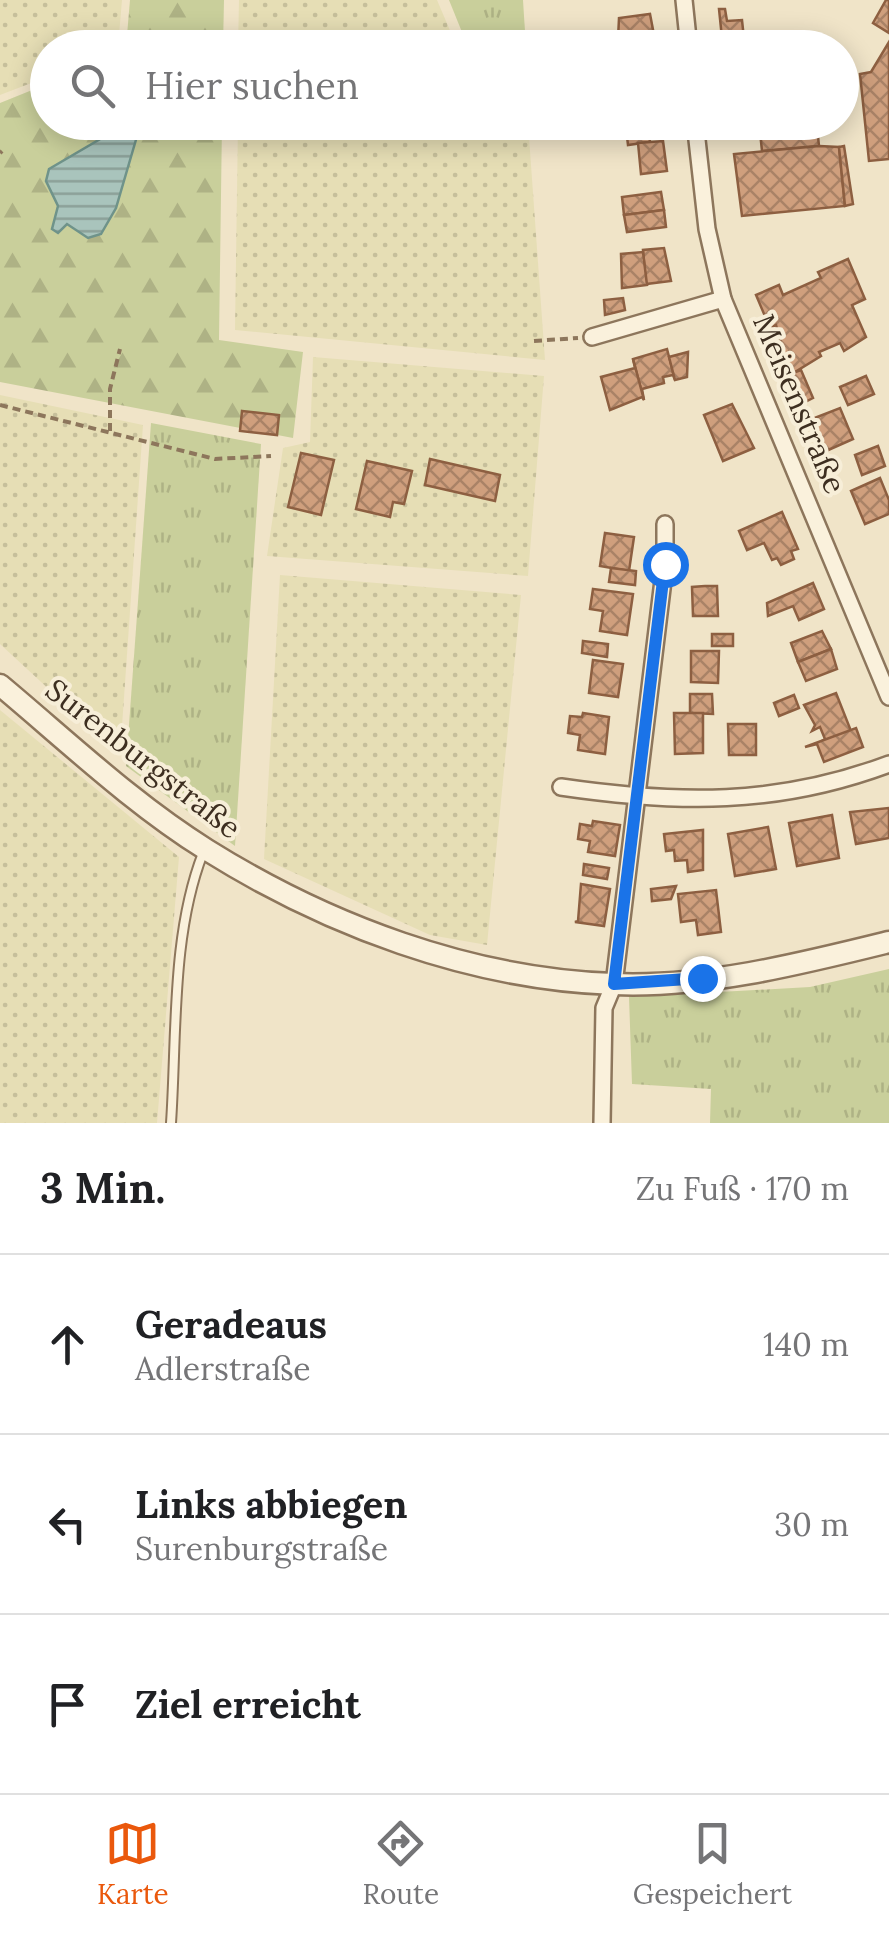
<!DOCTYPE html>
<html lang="de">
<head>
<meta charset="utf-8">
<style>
	body { margin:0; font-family:Lora,serif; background:#f2f2f2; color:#202124 }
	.stop { position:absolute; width:30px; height:30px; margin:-22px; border:8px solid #1a73e8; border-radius:50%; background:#fff }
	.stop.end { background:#1a73e8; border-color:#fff; box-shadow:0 2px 10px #0008 }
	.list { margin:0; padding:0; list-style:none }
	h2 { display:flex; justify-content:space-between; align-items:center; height:130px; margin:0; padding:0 40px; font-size:42px }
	h2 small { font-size:32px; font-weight:400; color:#757577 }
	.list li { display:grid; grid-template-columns:65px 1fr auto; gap:30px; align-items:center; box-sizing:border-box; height:180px; padding:0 40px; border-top:2px solid #e0e0e0 }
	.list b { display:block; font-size:38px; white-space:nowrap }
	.list p { margin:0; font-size:32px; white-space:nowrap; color:#757577 }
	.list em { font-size:32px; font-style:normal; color:#757577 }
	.icon { flex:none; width:55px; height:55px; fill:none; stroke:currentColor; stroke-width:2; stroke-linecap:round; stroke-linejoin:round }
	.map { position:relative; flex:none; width:889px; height:1123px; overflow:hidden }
	.search { position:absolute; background:#fff; box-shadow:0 5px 25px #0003; left:30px; right:30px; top:30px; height:110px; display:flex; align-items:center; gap:25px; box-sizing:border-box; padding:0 35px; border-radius:55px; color:#757577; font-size:38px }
	.sheet { height:670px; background:#fff }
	nav { display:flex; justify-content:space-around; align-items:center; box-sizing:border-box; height:140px; border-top:2px solid #e0e0e0; background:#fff; font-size:28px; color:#757577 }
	nav a { display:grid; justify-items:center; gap:5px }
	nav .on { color:#ea580c }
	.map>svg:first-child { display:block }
	.farmland { fill:url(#farmland-dots) }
	.grass { fill:url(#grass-tufts) }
	.forest { fill:url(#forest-firs) }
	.water { fill:url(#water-rules); stroke:#6f938a; stroke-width:2.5 }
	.building { fill:url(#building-cross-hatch); stroke:#8d5f41; stroke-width:2.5 }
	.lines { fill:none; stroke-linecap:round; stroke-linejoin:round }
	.service-casing { stroke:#8d765c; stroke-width:12 }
	.minor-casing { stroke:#8d765c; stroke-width:20 }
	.tertiary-casing { stroke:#8d765c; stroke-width:25 }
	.path { stroke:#8d765c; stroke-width:4; stroke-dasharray:8 5; stroke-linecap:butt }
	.service { stroke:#faf1dc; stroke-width:8 }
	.minor { stroke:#faf1dc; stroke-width:15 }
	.tertiary { stroke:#faf1dc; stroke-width:20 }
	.route { stroke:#1a73e8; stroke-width:12 }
	.labels { text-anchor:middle; stroke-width:8; stroke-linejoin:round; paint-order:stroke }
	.street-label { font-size:30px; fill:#3d2e20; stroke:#f7eed8 }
</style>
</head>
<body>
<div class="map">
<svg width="889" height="1123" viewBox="0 0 889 1123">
	<defs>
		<pattern id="farmland-dots" width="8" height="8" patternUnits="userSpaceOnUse" patternTransform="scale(2.5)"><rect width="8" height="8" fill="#e6deb5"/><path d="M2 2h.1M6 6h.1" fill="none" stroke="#c6bf9b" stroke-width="1.8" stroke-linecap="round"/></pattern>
		<pattern id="grass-tufts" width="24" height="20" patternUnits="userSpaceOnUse" patternTransform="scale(2.5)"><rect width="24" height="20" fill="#c9cf9b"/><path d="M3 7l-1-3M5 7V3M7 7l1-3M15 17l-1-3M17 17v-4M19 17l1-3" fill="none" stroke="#aeb285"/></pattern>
		<pattern id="forest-firs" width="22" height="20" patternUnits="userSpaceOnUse" patternTransform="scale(2.5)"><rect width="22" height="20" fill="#c9cf9b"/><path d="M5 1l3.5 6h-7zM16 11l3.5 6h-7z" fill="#aeb285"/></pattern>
		<pattern id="water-rules" width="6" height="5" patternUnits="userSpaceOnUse" patternTransform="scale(2.5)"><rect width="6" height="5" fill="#a9c4bc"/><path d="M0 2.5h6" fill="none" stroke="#8ba098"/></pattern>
		<pattern id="building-cross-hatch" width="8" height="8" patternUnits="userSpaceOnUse" patternTransform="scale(2.5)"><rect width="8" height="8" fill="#cf9f7d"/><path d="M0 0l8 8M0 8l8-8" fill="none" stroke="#a98266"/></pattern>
	</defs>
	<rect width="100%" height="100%" fill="#f0e4c8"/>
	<!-- farmland -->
	<g class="farmland">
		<polygon points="0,0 122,0 118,47 48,48 47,77 0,95"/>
		<polygon points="239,0 437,0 457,47 238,47"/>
		<polygon points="238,123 528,123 545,360 235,330"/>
		<polygon points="313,357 544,376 528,576 267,556 283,448 310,442"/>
		<polygon points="0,395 143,425 120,755 0,644"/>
		<polygon points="280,575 521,595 487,945 430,935 264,859"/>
		<polygon points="0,710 179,857 157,1123 0,1123"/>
	</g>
	<!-- grass -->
	<g class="grass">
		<polygon points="449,0 523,0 526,47 468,47"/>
		<polygon points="151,423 261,444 235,846 126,766"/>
		<polygon points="889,969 889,1123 710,1123 711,1089 632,1084 629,997 810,987"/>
	</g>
	<!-- forest -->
	<g class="forest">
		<polygon points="130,0 224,0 223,47 126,47"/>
		<polygon points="47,84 48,122 222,123 219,340 303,352 293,438 0,382 0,103"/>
	</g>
	<!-- water -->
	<polygon class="water" points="140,126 116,208 101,234 88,238 67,224 58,233 52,229 58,206 46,181 49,169 114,131"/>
	<!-- building -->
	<g class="building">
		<polygon points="886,0 889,0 889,33 873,23"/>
		<polygon points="719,9 725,9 727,21 742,20 745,48 723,48"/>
		<polygon points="650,14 654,35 618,39 619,18"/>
		<polygon points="654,35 654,48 619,48 618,39"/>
		<polygon points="889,42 889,159 869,161 860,74 871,72"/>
		<polygon points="648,126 650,142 628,145 626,128"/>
		<polygon points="817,126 819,146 762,151 760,132"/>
		<polygon points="663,141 667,171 641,174 638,143"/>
		<polygon points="819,146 839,147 845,206 742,216 734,154"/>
		<polygon points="844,146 853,204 845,206 839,147"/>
		<polygon points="661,192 664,210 624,215 622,197"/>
		<polygon points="664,210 666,227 627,232 624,215"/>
		<polygon points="664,248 671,281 646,284 643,250"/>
		<polygon points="643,252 647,285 622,288 621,254"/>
		<polygon points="848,259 865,299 852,305 866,337 844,351 840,343 819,352 821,356 790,375 776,325 770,328 756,295 779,285 783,295 821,278 818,272"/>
		<polygon points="623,298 625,310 605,315 604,300"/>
		<polygon points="667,349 675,380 673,375 663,377 664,383 642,389 644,400 633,359"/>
		<polygon points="688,352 687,377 675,380 669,357"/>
		<polygon points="633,359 644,400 642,397 610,410 601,377 635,368"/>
		<polygon points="801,370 813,398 803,403 790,374"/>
		<polygon points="866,376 874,394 848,405 840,387"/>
		<polygon points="732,404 754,448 723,461 704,415"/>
		<polygon points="840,408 853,439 826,451 812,419"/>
		<polygon points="242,411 279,415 277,435 240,431"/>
		<polygon points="878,446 885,466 862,475 855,455"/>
		<polygon points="301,453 334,460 321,515 288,507"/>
		<polygon points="430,459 500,475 495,501 425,485"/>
		<polygon points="367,461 412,471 404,504 393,502 390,517 356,509"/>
		<polygon points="880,478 889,500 889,514 865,524 851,491"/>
		<polygon points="782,512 798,549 791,551 794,559 781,565 777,558 772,560 764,543 747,550 739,531"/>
		<polygon points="605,533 634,537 629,571 600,566"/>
		<polygon points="611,568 636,571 635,585 609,582"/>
		<polygon points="813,583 824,609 799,620 793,606 768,616 767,603"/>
		<polygon points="705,586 717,586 718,616 693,616 692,587"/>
		<polygon points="593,589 633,594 627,635 600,631 603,611 590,609"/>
		<polygon points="822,631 831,649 798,662 791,643"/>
		<rect x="712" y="634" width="21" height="12"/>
		<polygon points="583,641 608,644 607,657 582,653"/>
		<polygon points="831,649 837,669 806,681 798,662"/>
		<polygon points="691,651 719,651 718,683 691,682"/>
		<polygon points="593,660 623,664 618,697 589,693"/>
		<polygon points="836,693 851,731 817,744 825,739 820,727 812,731 815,725 804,705"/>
		<polygon points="690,694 712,694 713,714 690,713"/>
		<polygon points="794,695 799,708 779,716 774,703"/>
		<polygon points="583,713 609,717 605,754 578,750 580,735 568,733 570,716 582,717"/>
		<polygon points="674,713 703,713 703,753 675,754"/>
		<polygon points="728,724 756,724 756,755 729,755"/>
		<polygon points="856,728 863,747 824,762 817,744 805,747"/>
		<polygon points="889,808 889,838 856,844 850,812"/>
		<polygon points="832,815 839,858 797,866 789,823"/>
		<polygon points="593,821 620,825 615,856 588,852 590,841 578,839 580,824 592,826"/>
		<polygon points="768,827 776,869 735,876 728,834"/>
		<polygon points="703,830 703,870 688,872 687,860 675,861 674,850 666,851 664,834"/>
		<polygon points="584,864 609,868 607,879 583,875"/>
		<polygon points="581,884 610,889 604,926 575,922 578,921"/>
		<polygon points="676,886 671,899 652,901 651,889"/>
		<polygon points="716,890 721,932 698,935 696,920 681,922 678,894"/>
	</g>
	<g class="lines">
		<defs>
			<path id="service" d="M171,1123C177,1035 171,935 203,853"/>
			<g id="minor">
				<polyline points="684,0 689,48"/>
				<polyline points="695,122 707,229 723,299 889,697"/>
				<polyline points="592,337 723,299"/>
				<path d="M561,787C677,804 777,806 889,764"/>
				<polyline points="602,1123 604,1008 614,984 665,564 665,524"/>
			</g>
			<path id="tertiary" d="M0,685C67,741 133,804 207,850C327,925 470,979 613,984C705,988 800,964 889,942"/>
		</defs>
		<!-- service casing -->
		<use href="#service" class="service-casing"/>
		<!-- minor casing -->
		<use href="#minor" class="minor-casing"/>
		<!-- tertiary casing -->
		<use href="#tertiary" class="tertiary-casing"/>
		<!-- path -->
		<g class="path">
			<polyline points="0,153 2,151"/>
			<polyline points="534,341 578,338"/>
			<polyline points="0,405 215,459 271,456"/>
			<polyline points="110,431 110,389 120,349"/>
		</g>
		<!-- service -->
		<use href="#service" class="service"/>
		<!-- minor -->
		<use href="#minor" class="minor"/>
		<!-- tertiary -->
		<use href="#tertiary" class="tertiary"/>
	</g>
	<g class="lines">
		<!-- route -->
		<polyline class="route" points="665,564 614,984 702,978"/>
	</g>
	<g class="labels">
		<!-- street labels -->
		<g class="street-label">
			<text transform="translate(799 404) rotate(67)" y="10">Meisenstraße</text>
			<text transform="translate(143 759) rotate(38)" y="10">Surenburgstraße</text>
		</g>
	</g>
</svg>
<div class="stop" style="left:665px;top:564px"></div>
<div class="stop end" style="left:702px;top:978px"></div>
<div class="search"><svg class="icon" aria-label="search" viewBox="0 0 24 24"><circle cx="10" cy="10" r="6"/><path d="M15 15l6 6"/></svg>Hier suchen</div>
</div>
<section class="sheet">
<h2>3 Min.<small>Zu Fuß · 170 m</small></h2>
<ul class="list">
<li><svg class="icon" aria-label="ahead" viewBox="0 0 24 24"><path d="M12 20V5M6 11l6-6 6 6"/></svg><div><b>Geradeaus</b><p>Adlerstraße</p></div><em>140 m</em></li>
<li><svg class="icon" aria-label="left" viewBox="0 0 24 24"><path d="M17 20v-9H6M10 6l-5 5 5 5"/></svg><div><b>Links abbiegen</b><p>Surenburgstraße</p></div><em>30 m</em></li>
<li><svg class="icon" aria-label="arrive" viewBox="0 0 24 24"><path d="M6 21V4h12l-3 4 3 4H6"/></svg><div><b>Ziel erreicht</b></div></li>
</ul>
</section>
<nav>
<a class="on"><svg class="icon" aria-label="map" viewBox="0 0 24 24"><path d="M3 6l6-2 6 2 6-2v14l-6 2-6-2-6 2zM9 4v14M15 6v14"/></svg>Karte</a>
<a><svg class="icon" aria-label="directions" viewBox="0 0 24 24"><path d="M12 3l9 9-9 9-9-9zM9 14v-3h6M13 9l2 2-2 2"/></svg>Route</a>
<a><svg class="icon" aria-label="saved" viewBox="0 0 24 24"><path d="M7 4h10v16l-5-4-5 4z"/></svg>Gespeichert</a>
</nav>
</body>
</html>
